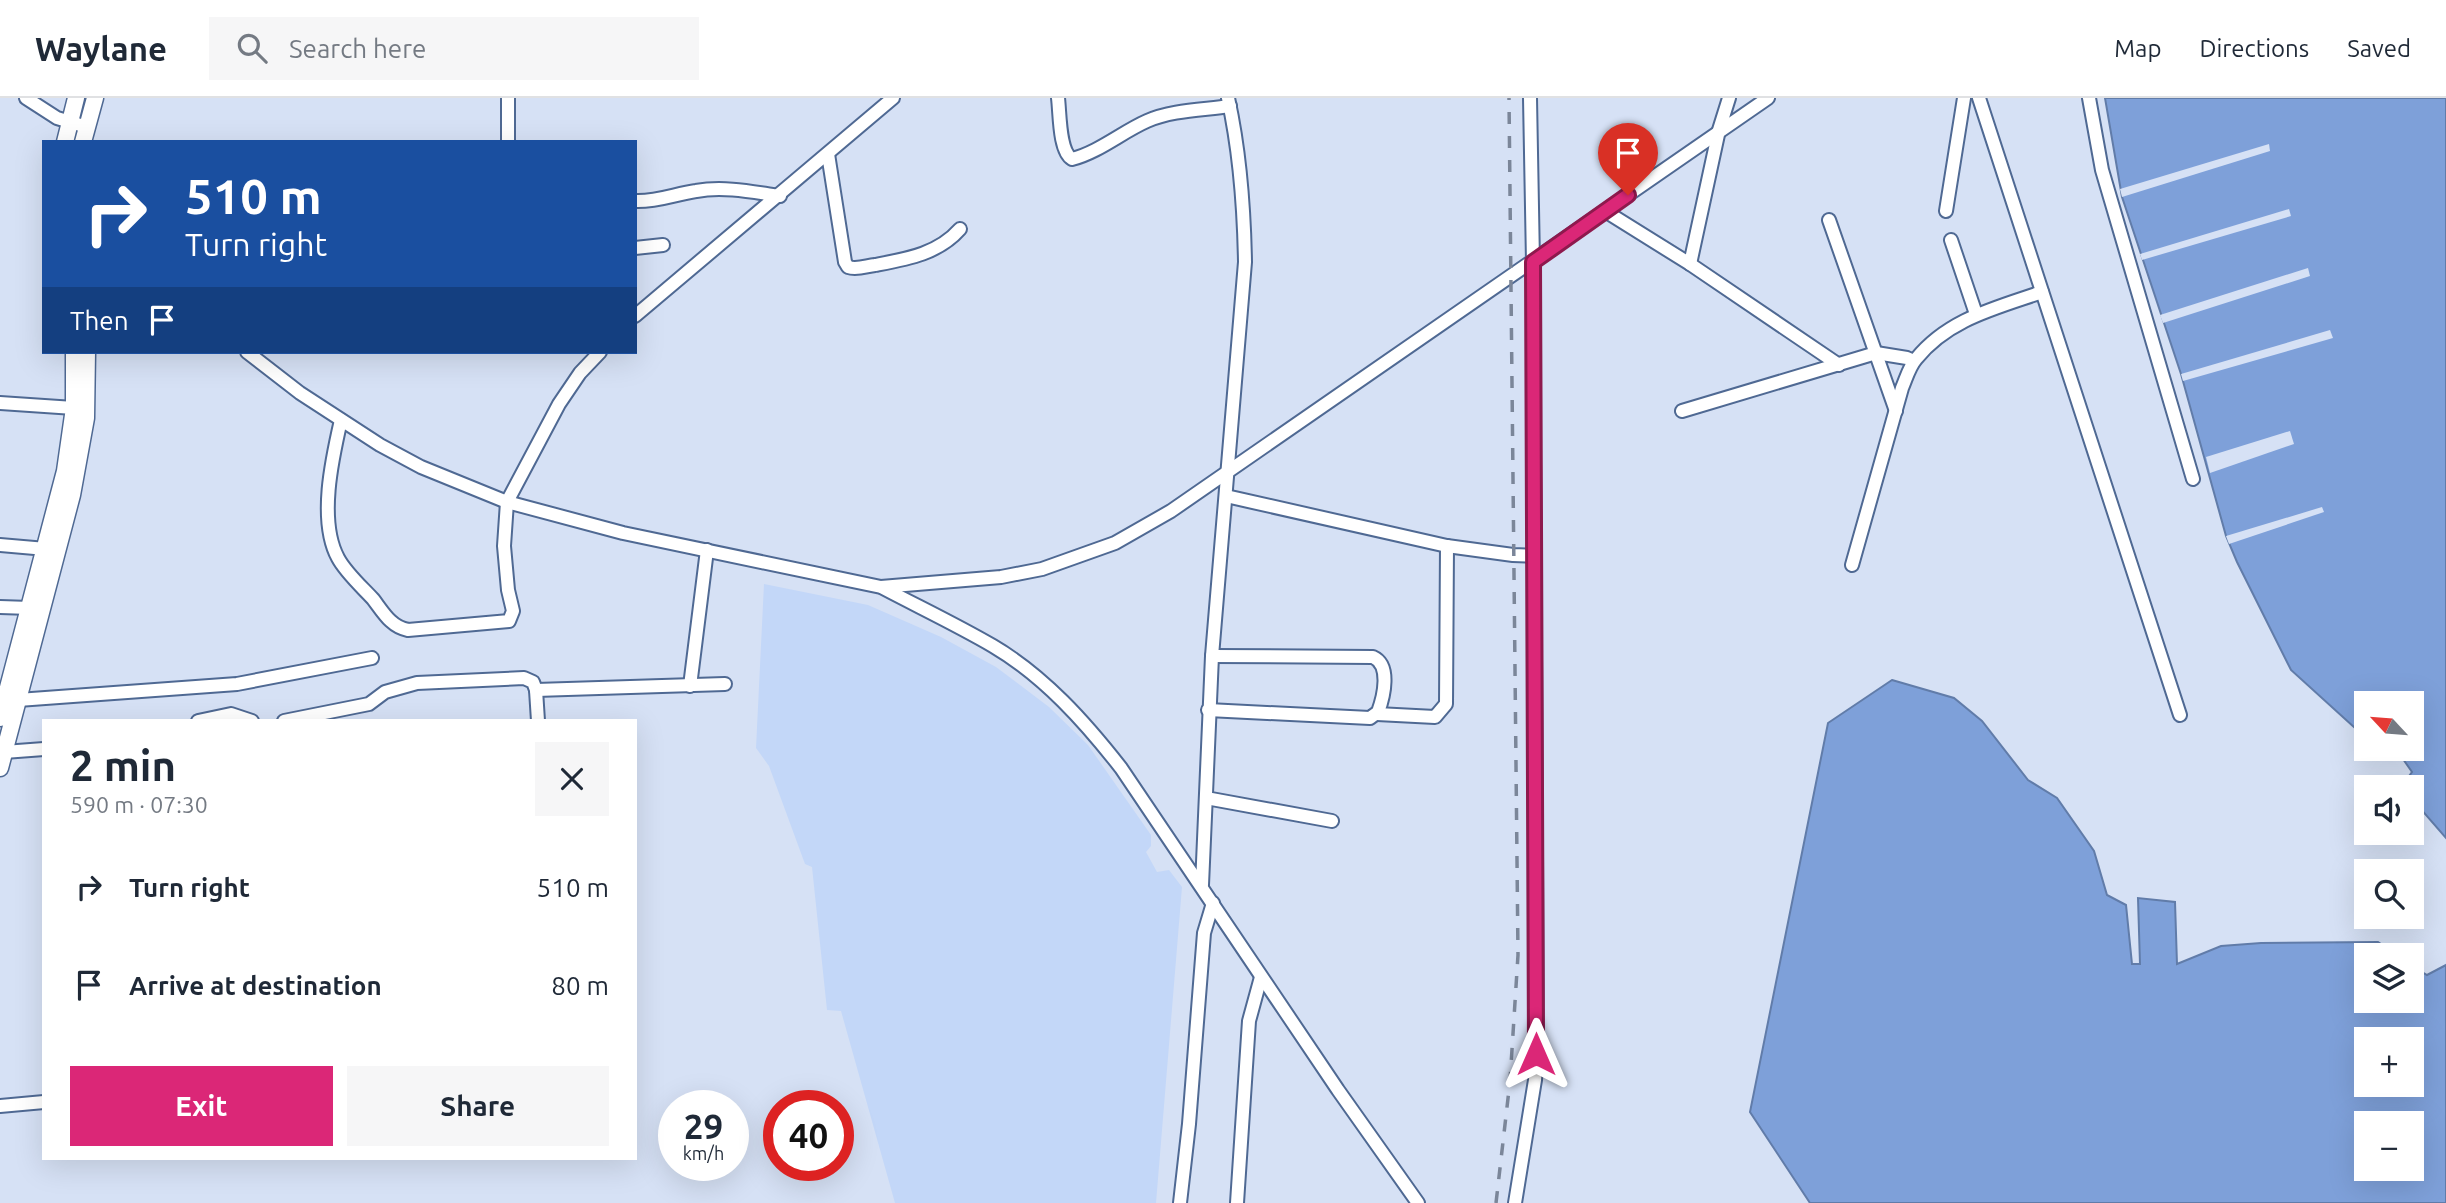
<!DOCTYPE html>
<meta charset="utf-8">
<style>
body{margin:0;font-family:Ubuntu,sans-serif;background:#f6f6f7;color:#1f2937;height:100vh;display:flex;flex-direction:column;font-size:26px;white-space:nowrap}
*{box-sizing:border-box;margin:0}
p{font-size:23px;color:#747a83}
.icon{flex:none;width:38px;height:38px;fill:none;stroke:currentColor;stroke-width:2;stroke-linecap:round;stroke-linejoin:round}
.map{position:relative;flex:1;overflow:hidden}
.details{position:absolute;left:42px;top:621px;width:595px;height:441px;display:flex;flex-direction:column;background:#fff;border-radius:0px;box-shadow:0 7px 28px #0002}
.details>*{flex:none}
.top-card{position:absolute;left:42px;top:42px;width:595px;height:214px;border-radius:0px;box-shadow:0 7px 28px #0002;background:#1a4fa0;color:#fff;overflow:hidden}
.needle{width:46px;rotate:296deg}
.buttons{position:absolute;left:2354px;top:593px;display:grid;gap:14px}
.buttons a{display:grid;place-items:center;width:70px;height:70px;border-radius:0px;background:#fff;box-shadow:0 7px 28px #0002;font-size:35px}
.speed{position:absolute;left:658px;top:992px;display:flex;gap:14px;font-size:35px;font-weight:700;text-align:center}
.speed>*{display:grid;place-content:center;width:91px;height:91px;border-radius:50%;background:#fff;box-shadow:0 7px 28px #0002;line-height:1}
.speed small{font-size:18px;font-weight:400}
.speed .limit{border:10px solid #d22;background:#fff;color:#111}
.pin{position:absolute;display:grid;place-items:center;width:60px;height:60px;color:#fff;margin:-72px -30px;border-radius:50% 50% 50% 0;rotate:-45deg;box-shadow:0 0 7px #0007}
.pin .icon{rotate:45deg}
.me{position:absolute;width:77px;margin:-38px;rotate:0deg;stroke-linejoin:round;filter:drop-shadow(0 0 5px #0008)}
.turn{display:flex;align-items:center;gap:24px;height:147px;padding:0 28px;font-size:32px}
.turn .icon{width:91px;height:91px;stroke-width:2.5}
.turn b{display:block;font-size:49px;line-height:60px}
.then{display:flex;align-items:center;height:66px;padding:0 28px;background:#0003;gap:14px;font-size:26px}
.round{display:grid;place-items:center;flex:none;width:74px;height:74px;border-radius:0px;background:#f6f6f7}
.head{display:flex;align-items:center;justify-content:space-between;height:119px;padding:0 28px}
h1{font-size:42px;font-weight:600;line-height:52px}
.action{display:flex;gap:14px;margin-top:auto;padding:14px 28px}
.action a{flex:1;height:80px;border-radius:0px;background:#db2777;color:#fff;font-size:28px;font-weight:600;line-height:80px;text-align:center}
.action a+a{background:#f6f6f7;color:#1f2937}
ul{padding:0;list-style:none}
li{display:flex;align-items:center;gap:21px;height:98px;padding:0 28px}
li div{flex:1}
li b{display:block;font-size:26px}
li em{font-style:normal}
header{display:flex;align-items:center;gap:42px;box-sizing:border-box;height:98px;padding:0 35px;background:#fff;border-bottom:2px solid #e0e1e3}
header strong{font-size:33px}
nav{display:flex;gap:38px;margin-inline-start:auto;font-size:24px}
.search{width:490px;height:63px;background:#f6f6f7;display:flex;align-items:center;gap:18px;box-sizing:border-box;padding:0 24px;border-radius:0px;color:#747a83;font-size:26px}
.map>svg:first-child{display:block}
</style>
<header>
<strong>Waylane</strong>
<div class="search"><svg class="icon" aria-label="search" viewBox="0 0 24 24"><circle cx="10" cy="10" r="6"/><path d="M15 15l6 6"/></svg>Search here</div>
<nav><a>Map</a><a>Directions</a><a>Saved</a></nav>
</header>
<div class="map">
<svg width="2446" height="1105" viewBox="0 0 2446 1105">
<rect width="100%" height="100%" fill="#d6e1f5"/>
<!-- built -->
<polygon fill="#c3d7f8" points="764,486 868,507 941,539 996,569 1049,609 1088,647 1151,737 1151,748 1146,754 1157,774 1169,772 1182,789 1156,1105 895,1105 841,913 827,912 812,769 805,766 769,668 756,650"/>
<!-- water -->
<g fill="#7ea0d9" stroke="#617ca9" stroke-width="2" fill-rule="evenodd">
<polygon points="2105,0 2446,0 2446,740 2412,701 2412,690 2401,689 2412,674 2403,661 2389,662 2377,651 2412,651 2412,606 2366,606 2366,640 2291,572 2237,464 2226,438 2181,276 2122,99"/>
<path d="M 1892,582 L 1954,600 L 1982,623 L 2028,682 L 2057,700 L 2094,753 L 2107,797 L 2126,807 L 2132,866 L 2140,866 L 2138,800 L 2175,804 L 2177,866 L 2221,848 L 2261,845 L 2378,844 L 2397,857 L 2366,858 L 2366,903 L 2412,903 L 2412,868 L 2427,877 L 2446,867 L 2446,1105 L 1810,1105 L 1750,1014 L 1828,625 ZM 2366,942 L 2412,942 L 2412,987 L 2366,987 ZM 2366,1026 L 2412,1026 L 2412,1071 L 2366,1071 Z"/>
</g>
<!-- pier -->
<g fill="#d6e1f5">
<polygon points="2269,46 2270,53 2122,99 2120,91"/>
<polygon points="2289,111 2291,118 2142,162 2140,156"/>
<polygon points="2308,170 2310,178 2163,225 2160,217"/>
<polygon points="2330,232 2333,240 2183,283 2181,276"/>
<polygon points="2290,333 2294,346 2210,375 2206,359"/>
<polygon points="2322,409 2324,414 2229,446 2226,438"/>
</g>
<g fill="none" stroke-linecap="round" stroke-linejoin="round">
<!-- minor casing -->
<g stroke="#4f6993" stroke-width="16">
<g id="minor">
<polyline points="26,0 57,20 87,29"/>
<polyline points="508,0 508,44"/>
<path d="M 1058,0 C 1060,16 1059,53 1072,61 C 1099,54 1122,34 1147,23 C 1172,12 1203,12 1230,8"/>
<polyline points="1979,0 2180,617"/>
<polyline points="2089,0 2102,72 2193,381"/>
<path d="M 828,56 L 845,164 L 848,169 C 857,172 866,168 875,167 C 907,161 938,156 960,131"/>
<path d="M 635,103 C 657,104 675,96 696,93 C 724,88 753,94 780,98"/>
<polyline points="1605,113 1690,166 1839,267"/>
<polyline points="1946,113 1964,0"/>
<polyline points="1829,122 1896,313"/>
<polyline points="1951,142 1976,216"/>
<polyline points="635,150 663,147"/>
<polyline points="1690,166 1719,32 1729,0"/>
<polyline points="635,218 893,0"/>
<polyline points="247,254 300,295 380,347 421,369 507,404 623,435 881,489 1001,479 1042,471 1115,445 1171,413 1768,0"/>
<polyline points="0,305 74,310"/>
<polyline points="1682,313 1876,255 1907,260 1914,263"/>
<path d="M 341,322 C 332,361 318,423 338,460 C 346,475 362,489 373,501 C 383,514 391,529 408,532 L 509,523 L 513,513 L 508,492 L 504,448 L 507,404 L 559,306 L 580,275 L 600,254"/>
<polyline points="1226,398 1447,448 1513,457 1535,458"/>
<polyline points="0,447 46,451"/>
<path d="M 1852,467 L 1902,290 C 1906,281 1909,269 1916,261 C 1948,221 1996,210 2042,194"/>
<path d="M 883,490 C 919,509 957,527 993,548 C 1044,578 1085,624 1121,670 L 1338,992 L 1418,1105"/>
<polyline points="0,509 30,510"/>
<polyline points="690,588 707,452"/>
<polyline points="536,592 725,586"/>
<polyline points="18,602 237,586 372,560"/>
<path d="M 1208,612 L 1370,620 L 1378,614 C 1384,598 1391,567 1373,559 L 1212,558"/>
<polyline points="1377,616 1435,619 1446,606 1447,448"/>
<polyline points="198,623 231,616 252,623"/>
<polyline points="284,623 369,606 385,594 417,585 524,580 533,584 536,592 538,623"/>
<polyline points="4,654 44,651"/>
<polyline points="1206,700 1332,723"/>
<path d="M 1202,787 L 1212,558 L 1245,164 C 1244,108 1240,54 1228,0"/>
<polyline points="0,1008 44,1004"/>
<polyline points="1180,1105 1189,1026 1204,835 1213,805"/>
<polyline points="1237,1105 1249,923 1261,879"/>
<polyline points="1515,1105 1535,982 1537,956 1533,164 1530,0"/>
</g>
</g>
<!-- major casing -->
<g stroke="#4f6993" stroke-width="19">
<g id="major">
<polyline points="65,44 76,0"/>
<polyline points="83,44 95,0"/>
<polyline points="0,620 65,373 74,310 74,254"/>
<polyline points="0,670 72,397 86,320 87,254"/>
</g>
</g>
<!-- minor -->
<use href="#minor" stroke="#fff" stroke-width="12"/>
<!-- major -->
<use href="#major" stroke="#fff" stroke-width="16"/>
<!-- rail -->
<polyline stroke="#7b8699" stroke-width="3.5" stroke-dasharray="12 12" stroke-linecap="butt" points="1496,1105 1510,983 1518,857 1509,0"/>
</g>
<g fill="none" stroke-linecap="round" stroke-linejoin="round">
<!-- route casing -->
<g stroke="#8e194d" stroke-width="18">
<polyline id="route" points="1536,956 1533,164 1628,97"/>
</g>
<!-- route -->
<use href="#route" stroke="#db2777" stroke-width="12"/>
</g>
</svg>
<div class="buttons">
<a><svg class="needle" viewBox="-14 -14 28 28"><path d="M0-13l5 13h-10z" fill="#e53935"/><path d="M0 13l5-13h-10z" fill="#747a83"/></svg></a>
<a><svg class="icon" aria-label="sound" viewBox="0 0 24 24"><path d="M4 9h4l5-4v14l-5-4H4zM17 9q2 3 0 6"/></svg></a>
<a><svg class="icon" aria-label="search" viewBox="0 0 24 24"><circle cx="10" cy="10" r="6"/><path d="M15 15l6 6"/></svg></a>
<a><svg class="icon" aria-label="layers" viewBox="0 0 24 24"><path d="M12 4l9 5-9 5-9-5zM3 14l9 5 9-5"/></svg></a>
<a>+</a>
<a>−</a>
</div>
<div class="speed"><div>29<small>km/h</small></div><div class="limit">40</div></div>
<div class="pin" style="left:1628px;top:97px;background:#d93025"><svg class="icon" aria-label="arrive" viewBox="0 0 24 24"><path d="M6 21V4h12l-3 4 3 4H6"/></svg></div>
<svg class="me" style="left:1536px;top:956px" viewBox="-20 -20 40 40"><path d="M0-17L14 15 0 8-14 15z" fill="#db2777" stroke="#fff" stroke-width="4"/></svg>
<div class="top-card">
<div class="turn"><svg class="icon" aria-label="right" viewBox="0 0 24 24"><path d="M7 20v-9h11M14 6l5 5-5 5"/></svg><div><b>510 m</b>Turn right</div></div>
<div class="then">Then<svg class="icon" aria-label="arrive" viewBox="0 0 24 24"><path d="M6 21V4h12l-3 4 3 4H6"/></svg></div>
</div>
<section class="details">
<div class="head"><div><h1>2 min</h1><p>590 m · 07:30</p></div><a class="round"><svg class="icon" aria-label="close" viewBox="0 0 24 24"><path d="M6 6l12 12M18 6L6 18"/></svg></a></div>
<ul>
<li><svg class="icon" aria-label="right" viewBox="0 0 24 24"><path d="M7 20v-9h11M14 6l5 5-5 5"/></svg><div><b>Turn right</b></div><em>510 m</em></li>
<li><svg class="icon" aria-label="arrive" viewBox="0 0 24 24"><path d="M6 21V4h12l-3 4 3 4H6"/></svg><div><b>Arrive at destination</b></div><em>80 m</em></li>
</ul>
<div class="action"><a>Exit</a><a>Share</a></div>
</section>
</div>
